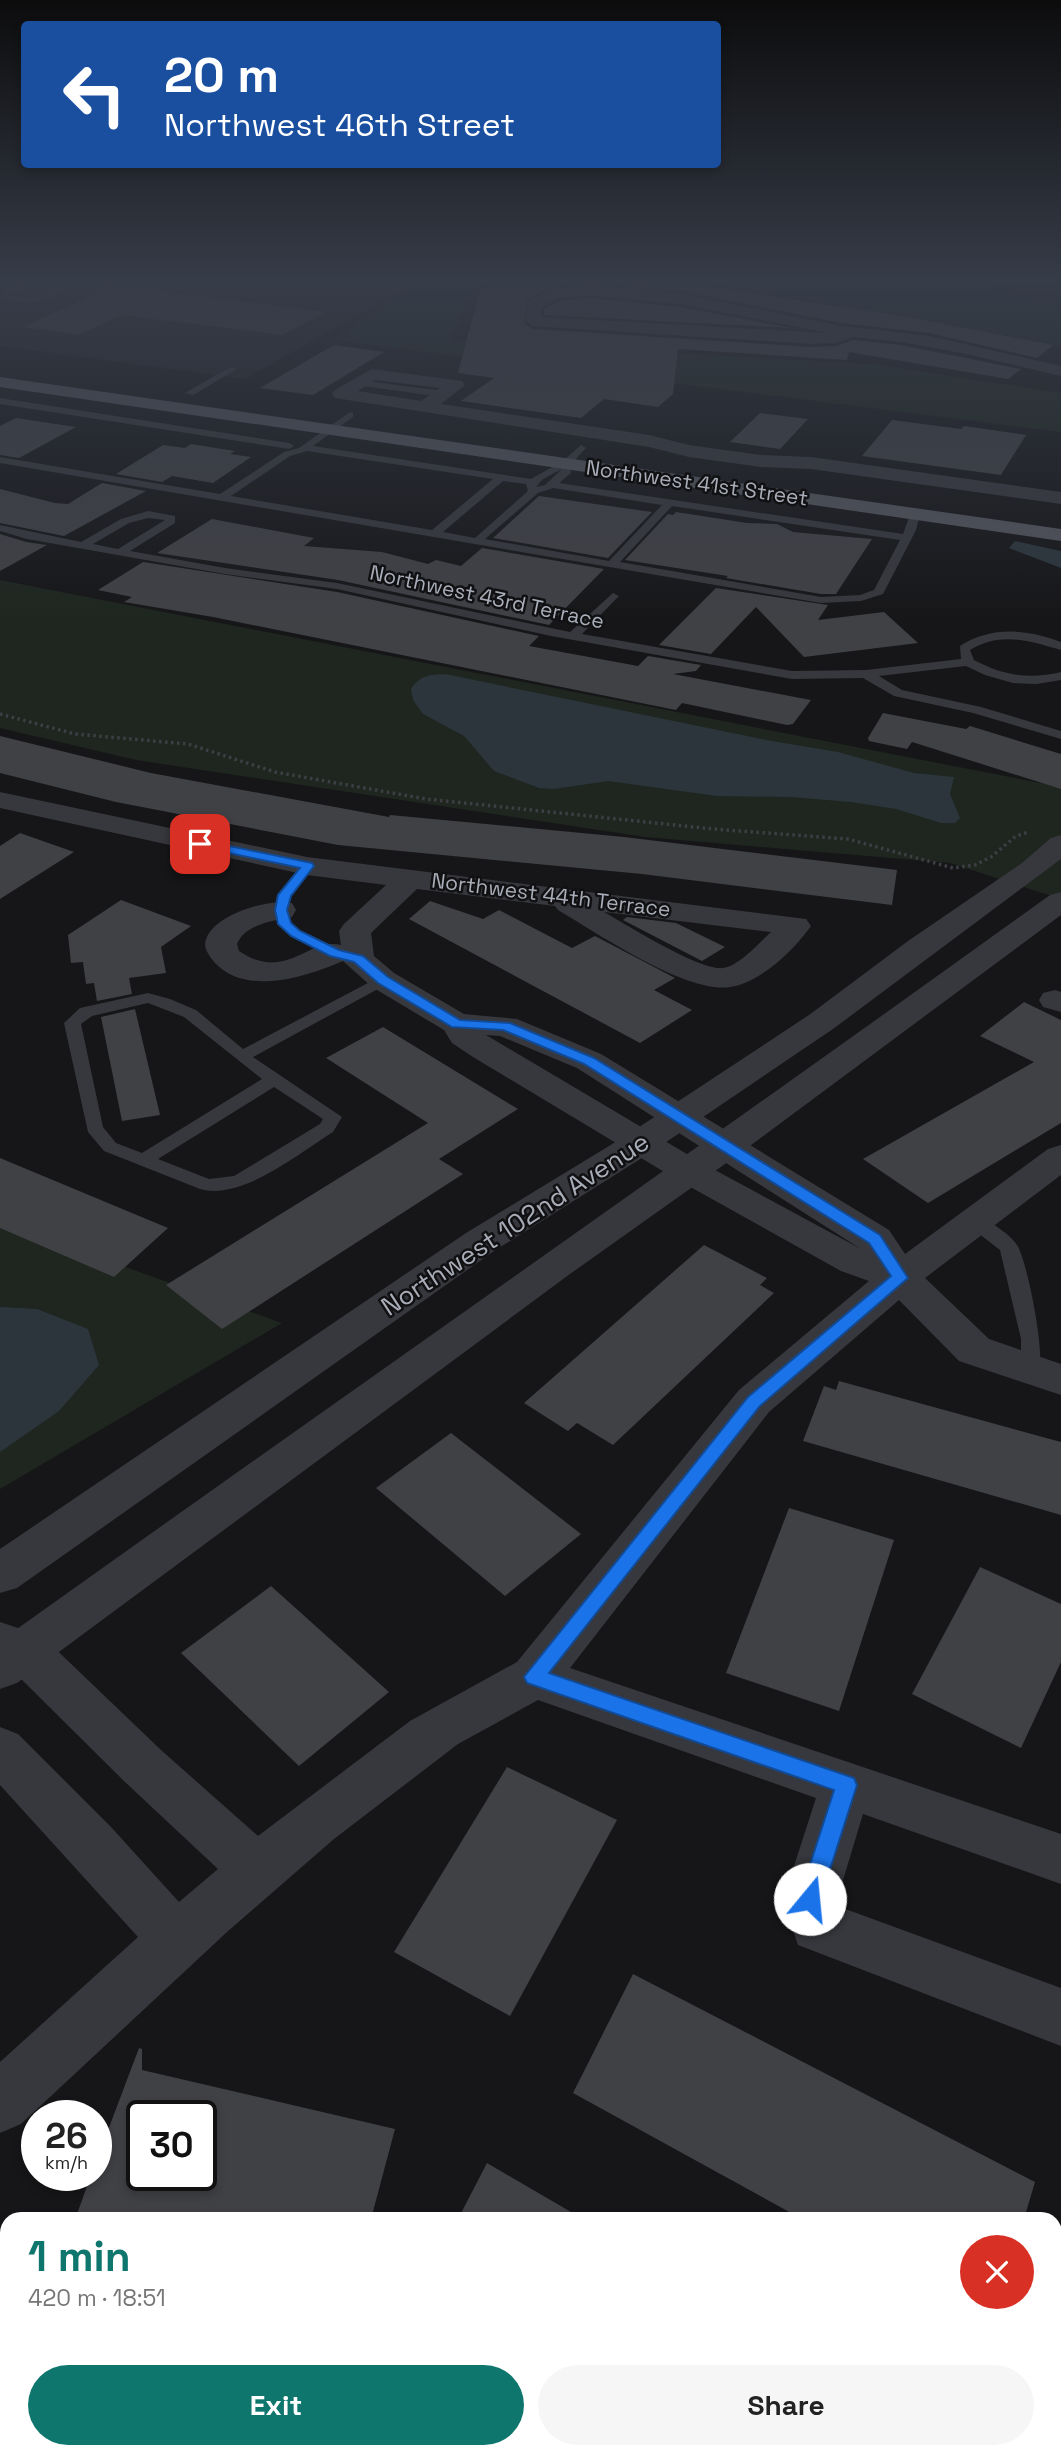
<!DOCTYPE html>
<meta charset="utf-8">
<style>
body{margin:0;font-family:"Space Grotesk",sans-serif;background:#f6f6f6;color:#222;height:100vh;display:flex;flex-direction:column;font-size:26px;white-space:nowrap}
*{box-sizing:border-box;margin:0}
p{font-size:23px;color:#767676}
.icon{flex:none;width:38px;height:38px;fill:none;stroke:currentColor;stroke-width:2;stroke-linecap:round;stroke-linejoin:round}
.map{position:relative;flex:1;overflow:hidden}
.side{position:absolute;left:0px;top:2212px;width:1062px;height:247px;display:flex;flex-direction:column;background:#fff;border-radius:21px 21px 0 0;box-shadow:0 4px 10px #0003}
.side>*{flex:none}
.banner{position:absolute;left:21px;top:21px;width:700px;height:147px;border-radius:7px;box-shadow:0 4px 10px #0003;background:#1a4fa0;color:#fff;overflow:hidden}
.speed{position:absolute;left:21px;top:2100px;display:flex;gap:14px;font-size:35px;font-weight:700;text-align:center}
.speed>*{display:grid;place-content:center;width:91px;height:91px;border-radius:50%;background:#fff;box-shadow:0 4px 10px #0003;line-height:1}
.speed small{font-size:18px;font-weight:400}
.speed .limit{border:4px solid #111;border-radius:10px;background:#fff;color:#111}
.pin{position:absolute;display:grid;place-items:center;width:60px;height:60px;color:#fff;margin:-30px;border-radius:14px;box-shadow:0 4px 10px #0006}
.me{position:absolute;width:77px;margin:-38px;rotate:17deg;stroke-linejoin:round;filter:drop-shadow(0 0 5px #0008)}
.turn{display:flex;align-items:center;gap:24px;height:147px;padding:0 28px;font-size:32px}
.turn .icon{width:91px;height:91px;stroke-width:2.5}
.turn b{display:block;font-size:49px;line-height:60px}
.round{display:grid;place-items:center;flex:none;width:74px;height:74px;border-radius:37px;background:#f6f6f6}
.headline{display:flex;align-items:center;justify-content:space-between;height:119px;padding:0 28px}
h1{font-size:42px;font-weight:700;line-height:52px;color:#0f766e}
.button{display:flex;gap:14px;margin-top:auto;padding:14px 28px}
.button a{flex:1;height:80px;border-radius:42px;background:#0f766e;color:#fff;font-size:28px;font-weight:700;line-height:80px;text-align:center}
.button a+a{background:#f6f6f6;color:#222}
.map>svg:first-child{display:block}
</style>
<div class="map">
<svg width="1061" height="2458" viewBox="0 0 1061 2458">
<rect width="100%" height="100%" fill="#161618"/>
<!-- built -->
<polygon fill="#222225" points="0,280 386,280 414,283 245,379 0,346"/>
<!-- green -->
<g fill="#1e261f">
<polygon points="386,280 514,280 473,288 451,341 872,364 1061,393 1061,432 332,340 413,284"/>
<polygon points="682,280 966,280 1061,307 1061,348 785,295"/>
<polygon points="0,580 1061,787 1061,899 950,863 645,837 136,760 0,728"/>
<polygon points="0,1222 282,1323 0,1489"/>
</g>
<!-- water -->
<g fill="#2c353c">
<polygon points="1015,541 1061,551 1061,568 1009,548"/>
<path d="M 445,674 L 766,740 L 838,752 L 914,773 L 954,777 L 950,794 L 960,818 L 955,823 L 941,823 L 896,809 L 851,802 L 791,797 L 717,796 L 608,781 L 554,789 L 539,788 L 494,771 L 464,736 L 423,714 L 413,700 L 411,689 C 420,675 429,675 445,674 Z"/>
<polygon points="0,1307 37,1309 88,1329 99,1365 59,1411 0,1452"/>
</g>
<!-- building -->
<g fill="#404145" fill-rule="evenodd">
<polygon points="125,280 164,280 156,291 326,312 282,335 121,315 79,335 23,327"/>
<polygon points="534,280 701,280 702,286 902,316 1053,345 1037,358 929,333 841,323 682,291 589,282 550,287 527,300 524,323 533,329 811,347 836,346 853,340 901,345 1021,369 1008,379 849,352 847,360 678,349 673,394 658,407 604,399 581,418 461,401 494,378 458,373 480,290"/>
<polygon points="589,298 681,307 791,328 544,315 544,309 560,301"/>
<polygon points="334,345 384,352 313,395 260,388"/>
<polygon points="760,413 808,419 780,449 730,442"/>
<polygon points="16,418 76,427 19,458 0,455 0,426"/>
<polygon points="892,420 961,429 964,426 1026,435 1001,475 862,456"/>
<polygon points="191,444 235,451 230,454 251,457 213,483 172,476 162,482 116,474 163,445 185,448"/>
<polygon points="102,483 146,491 64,536 0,523 0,489 55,503 68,504"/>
<polygon points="539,496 652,512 608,558 493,538"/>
<polygon points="676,512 747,523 777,524 793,532 872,539 836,594 821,594 726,578 728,576 625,560 668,514 673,515"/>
<polygon points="212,519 314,538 304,546 382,552 428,564 436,560 461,566 482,548 604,569 549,625 338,580 157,553"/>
<polygon points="0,534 26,542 47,545 0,571"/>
<polygon points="143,562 337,592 539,636 529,646 638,666 648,656 701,665 696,671 673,674 811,700 793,724 787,725 682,703 676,710 213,617 124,602 132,597 98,590"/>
<polygon points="716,588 828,605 818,620 884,612 918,643 804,657 756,607 711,654 659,645"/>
<polygon points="883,713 966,729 970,726 1061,754 1061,789 912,742 907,749 869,741 868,738"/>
<polygon points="0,736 151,773 389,817 390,815 624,837 897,870 892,905 642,874 338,845 116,802 0,773"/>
<polygon points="20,833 74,852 0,899 0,846"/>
<polygon points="121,900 191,926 161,947 166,973 129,978 132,994 97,1001 94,983 86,984 83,962 71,963 68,935"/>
<polygon points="430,901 483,919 499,910 572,948 595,936 675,978 654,990 692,1010 640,1043 409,919"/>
<polygon points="627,917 676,923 725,947 702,961 623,920"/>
<polygon points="1024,1002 1061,1020 1061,1123 928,1203 863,1159 1034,1062 980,1036"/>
<polygon points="135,1009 160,1115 122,1121 101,1017"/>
<polygon points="383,1027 518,1109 439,1159 463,1174 222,1329 166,1285 428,1123 326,1058"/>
<polygon points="0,1158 168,1228 114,1277 0,1228"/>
<polygon points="704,1245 767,1278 760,1285 774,1293 613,1445 577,1423 568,1431 524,1403"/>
<polygon points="839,1381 1061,1442 1061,1515 803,1441 824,1386 836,1390"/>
<polygon points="451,1433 581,1534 505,1596 376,1488"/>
<polygon points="789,1508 894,1540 839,1711 726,1673"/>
<polygon points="980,1567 1061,1604 1061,1662 1021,1748 912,1694"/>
<polygon points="271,1586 389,1692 299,1766 181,1653"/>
<polygon points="507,1767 617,1820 510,2016 394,1952"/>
<polygon points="633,1974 1035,2182 1024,2219 802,2219 573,2093"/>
<path d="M 139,2048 L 142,2049 L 142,2070 L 395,2129 L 371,2219 L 97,2219 L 77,2214 L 91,2175 L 96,2175 L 96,2162 ZM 142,2116 L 201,2116 L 201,2175 L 142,2175 Z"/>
<polygon points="487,2163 583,2219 458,2219"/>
</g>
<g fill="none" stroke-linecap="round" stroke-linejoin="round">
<!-- path -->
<polyline stroke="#3d3f44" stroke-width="3.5" stroke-dasharray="2.5 3.5" stroke-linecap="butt" points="0,714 75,734 188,744 275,772 426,799 713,829 848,839 953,868 975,865 991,857 1016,836 1029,832"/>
<!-- service -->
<g fill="#37383d" fill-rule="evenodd">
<path d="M 32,282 L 52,283 L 62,290 C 45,305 20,305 0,297 L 6,288 ZM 32,286 L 53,290 L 32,298 L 8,295 Z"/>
<polygon points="230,367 237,369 193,395 185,393"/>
<polygon points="358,380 443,391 448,394 443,397 355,385 355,381"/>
<polygon points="0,398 289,443 294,446 289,449 0,404"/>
<path d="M 350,412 L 353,413 L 353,417 L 313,446 L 531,479 L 563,461 L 581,445 L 586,448 L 570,465 L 571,473 L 559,483 L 903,534 L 911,512 L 920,514 L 916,530 L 883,594 L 861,601 L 821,603 L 0,463 L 0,457 L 220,494 L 284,452 L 299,448 ZM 307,451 L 493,479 L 432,530 L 231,496 L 290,456 ZM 562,469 L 545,485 L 536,487 L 543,479 ZM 503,481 L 526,484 L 528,491 L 475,538 L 443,532 ZM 553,488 L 662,505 L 609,561 L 485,539 L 538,493 ZM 672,506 L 900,540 L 874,590 L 860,595 L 821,597 L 620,562 Z"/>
<path d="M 148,511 L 175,516 L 175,523 L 130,551 L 225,568 L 337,583 L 570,632 L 613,593 L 619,596 L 617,598 L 582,634 L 792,671 L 866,670 L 961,659 L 960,646 C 992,626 1026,629 1061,642 L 1061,650 C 1029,641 1001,631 970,650 L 974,660 C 1002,675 1029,680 1061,672 L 1061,680 L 1037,684 L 1013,683 L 985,675 L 966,666 L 879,676 L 902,690 L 981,707 L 1061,731 L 1061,739 L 973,713 L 894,696 L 863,678 L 792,679 L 551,636 L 337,589 L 225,574 L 27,539 L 0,531 L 0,525 L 81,542 L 121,519 ZM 148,518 L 165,520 L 118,549 L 93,544 L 129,523 Z"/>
<path d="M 383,975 L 391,980 L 389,983 L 253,1057 L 342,1117 L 333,1132 C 299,1153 242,1201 200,1189 L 104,1151 L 88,1132 L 64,1023 L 80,1008 L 148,993 L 170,999 L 196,1010 L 243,1049 ZM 148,1003 L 184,1017 L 262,1079 L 142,1153 L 116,1143 L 103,1127 L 81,1024 L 92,1016 ZM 274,1087 L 323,1119 L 320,1124 L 234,1176 L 209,1179 L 158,1159 Z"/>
<path d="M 976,1215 L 983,1216 C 993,1225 1010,1234 1017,1245 C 1027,1260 1047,1359 1038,1374 L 1031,1377 L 1024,1374 L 1021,1369 L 1021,1339 L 1000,1250 L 969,1226 L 966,1221 L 969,1216 Z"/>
</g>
<!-- minor -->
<g fill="#37383d" fill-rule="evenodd">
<path d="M 589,285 L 681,294 L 841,326 L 929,336 L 1061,366 L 1061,376 L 967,354 L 901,342 L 853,337 L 836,343 L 811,344 L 533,326 L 525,321 L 528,302 L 550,290 ZM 589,295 L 681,304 L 828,333 L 541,317 L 542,307 L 559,298 Z"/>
<path d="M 372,369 L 462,381 L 465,385 L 441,404 L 649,435 L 689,445 L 761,455 L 811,457 L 1061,492 L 1061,504 L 811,469 L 761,467 L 689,457 L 649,447 L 335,398 L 332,394 L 335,390 ZM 375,380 L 440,388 L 421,401 L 358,391 Z"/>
<path d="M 0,792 L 307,857 L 806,919 L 811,926 C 794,950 760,983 730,987 C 686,994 597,933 558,910 L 555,906 L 417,889 L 371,933 L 374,956 L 394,973 L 464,1014 L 517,1019 L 601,1054 L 889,1230 L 905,1254 L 1048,1149 L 1061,1145 L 1061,1175 L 925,1278 L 989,1339 L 1061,1364 L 1061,1395 L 959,1361 L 899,1300 L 769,1412 L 570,1668 L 1061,1834 L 1061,1884 L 863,1814 L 837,1900 L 840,1907 L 1061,1988 L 1061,2046 L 798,1945 L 783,1900 L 816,1798 L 538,1700 L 458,1744 L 334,1839 L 227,1932 L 21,2124 L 0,2133 L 0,2062 L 138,1937 L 0,1785 L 0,1727 L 18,1734 L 111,1827 L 179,1902 L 218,1869 L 125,1782 L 8,1666 L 0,1664 L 0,1622 L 42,1636 L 161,1750 L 258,1836 L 410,1721 L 517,1662 L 739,1390 L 869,1281 L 841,1271 L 676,1179 L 473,1057 L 452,1043 L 444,1030 L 372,987 L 343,961 C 308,976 247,997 215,963 C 211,958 205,951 205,944 C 208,915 269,898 292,903 L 296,910 L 292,917 C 273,921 245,924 237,944 L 239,951 C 286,983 308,937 341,945 L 339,931 L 344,924 L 386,885 L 307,875 L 0,808 ZM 604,912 L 771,932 C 759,943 739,966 723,968 C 700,971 627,925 604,912 ZM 486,1035 L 500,1036 L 577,1068 L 861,1249 L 702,1163 Z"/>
<polygon points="1055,990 1061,992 1061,1012 1043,1007 1039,1000 1043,993"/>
<polygon points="0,2265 7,2268 7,2333 0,2330"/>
<polygon points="156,2452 225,2452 223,2458 154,2458"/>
<polygon points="257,2452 334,2452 336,2458 259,2458"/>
</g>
<!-- tertiary -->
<g fill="#37383d" fill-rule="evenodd">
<polygon points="1061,835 1061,859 833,1029 653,1151 494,1251 17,1588 0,1593 0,1549 466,1233 627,1135 809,1015 908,941 1022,863 1051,838"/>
<path d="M 1061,892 L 1061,915 L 739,1154 L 570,1274 L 17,1683 L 0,1689 L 0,1641 C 350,1391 702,1146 1050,895 Z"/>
</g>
<!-- primary -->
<polygon fill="#53555c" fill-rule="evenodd" points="0,377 1061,529 1061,541 0,387"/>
</g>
<!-- sky -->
<linearGradient id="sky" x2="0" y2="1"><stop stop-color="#0c0c0d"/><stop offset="0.45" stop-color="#363c48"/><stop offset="1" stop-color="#363c48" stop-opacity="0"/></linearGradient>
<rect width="1061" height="624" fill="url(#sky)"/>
<!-- route -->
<polygon fill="#1a73e8" stroke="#114b97" stroke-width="2" points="200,840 312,863 314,866 291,896 287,910 291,923 300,931 339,950 363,956 388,977 460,1020 510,1023 594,1058 880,1235 908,1278 760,1406 549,1673 854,1778 857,1785 818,1907 810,1910 802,1907 799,1899 834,1790 527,1683 524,1677 748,1397 891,1276 869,1243 584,1064 503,1030 452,1027 378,983 354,962 330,956 291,936 278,924 275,910 278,895 300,868 196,846 194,844"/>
<g text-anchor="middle" stroke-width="5" stroke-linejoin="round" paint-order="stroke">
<!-- far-street labels -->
<g font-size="21" fill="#a8adb8" stroke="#111113">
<text transform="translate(697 483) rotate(8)" y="7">Northwest 41st Street</text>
<text transform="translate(487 597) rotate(12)" y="7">Northwest 43rd Terrace</text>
<text transform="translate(551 895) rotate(7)" y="7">Northwest 44th Terrace</text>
</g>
<!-- street labels -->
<g font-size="26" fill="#a8adb8" stroke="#111113">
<text transform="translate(515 1224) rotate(-33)" y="9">Northwest 102nd Avenue</text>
</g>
</g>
</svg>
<div class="speed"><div>26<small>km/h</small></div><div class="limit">30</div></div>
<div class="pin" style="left:200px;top:844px;background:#d93025"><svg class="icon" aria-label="arrive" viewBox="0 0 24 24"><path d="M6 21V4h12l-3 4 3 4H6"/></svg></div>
<svg class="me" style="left:810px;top:1899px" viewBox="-20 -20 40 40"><circle r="19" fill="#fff"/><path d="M0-13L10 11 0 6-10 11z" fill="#1a73e8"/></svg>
<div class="banner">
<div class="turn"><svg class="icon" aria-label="left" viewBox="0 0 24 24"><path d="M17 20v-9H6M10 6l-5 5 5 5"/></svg><div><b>20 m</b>Northwest 46th Street</div></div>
</div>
<section class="side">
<div class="headline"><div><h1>1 min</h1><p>420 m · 18:51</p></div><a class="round" style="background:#d93025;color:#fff"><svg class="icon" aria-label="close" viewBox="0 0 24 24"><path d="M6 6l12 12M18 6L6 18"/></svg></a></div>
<div class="button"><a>Exit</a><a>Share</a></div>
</section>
</div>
